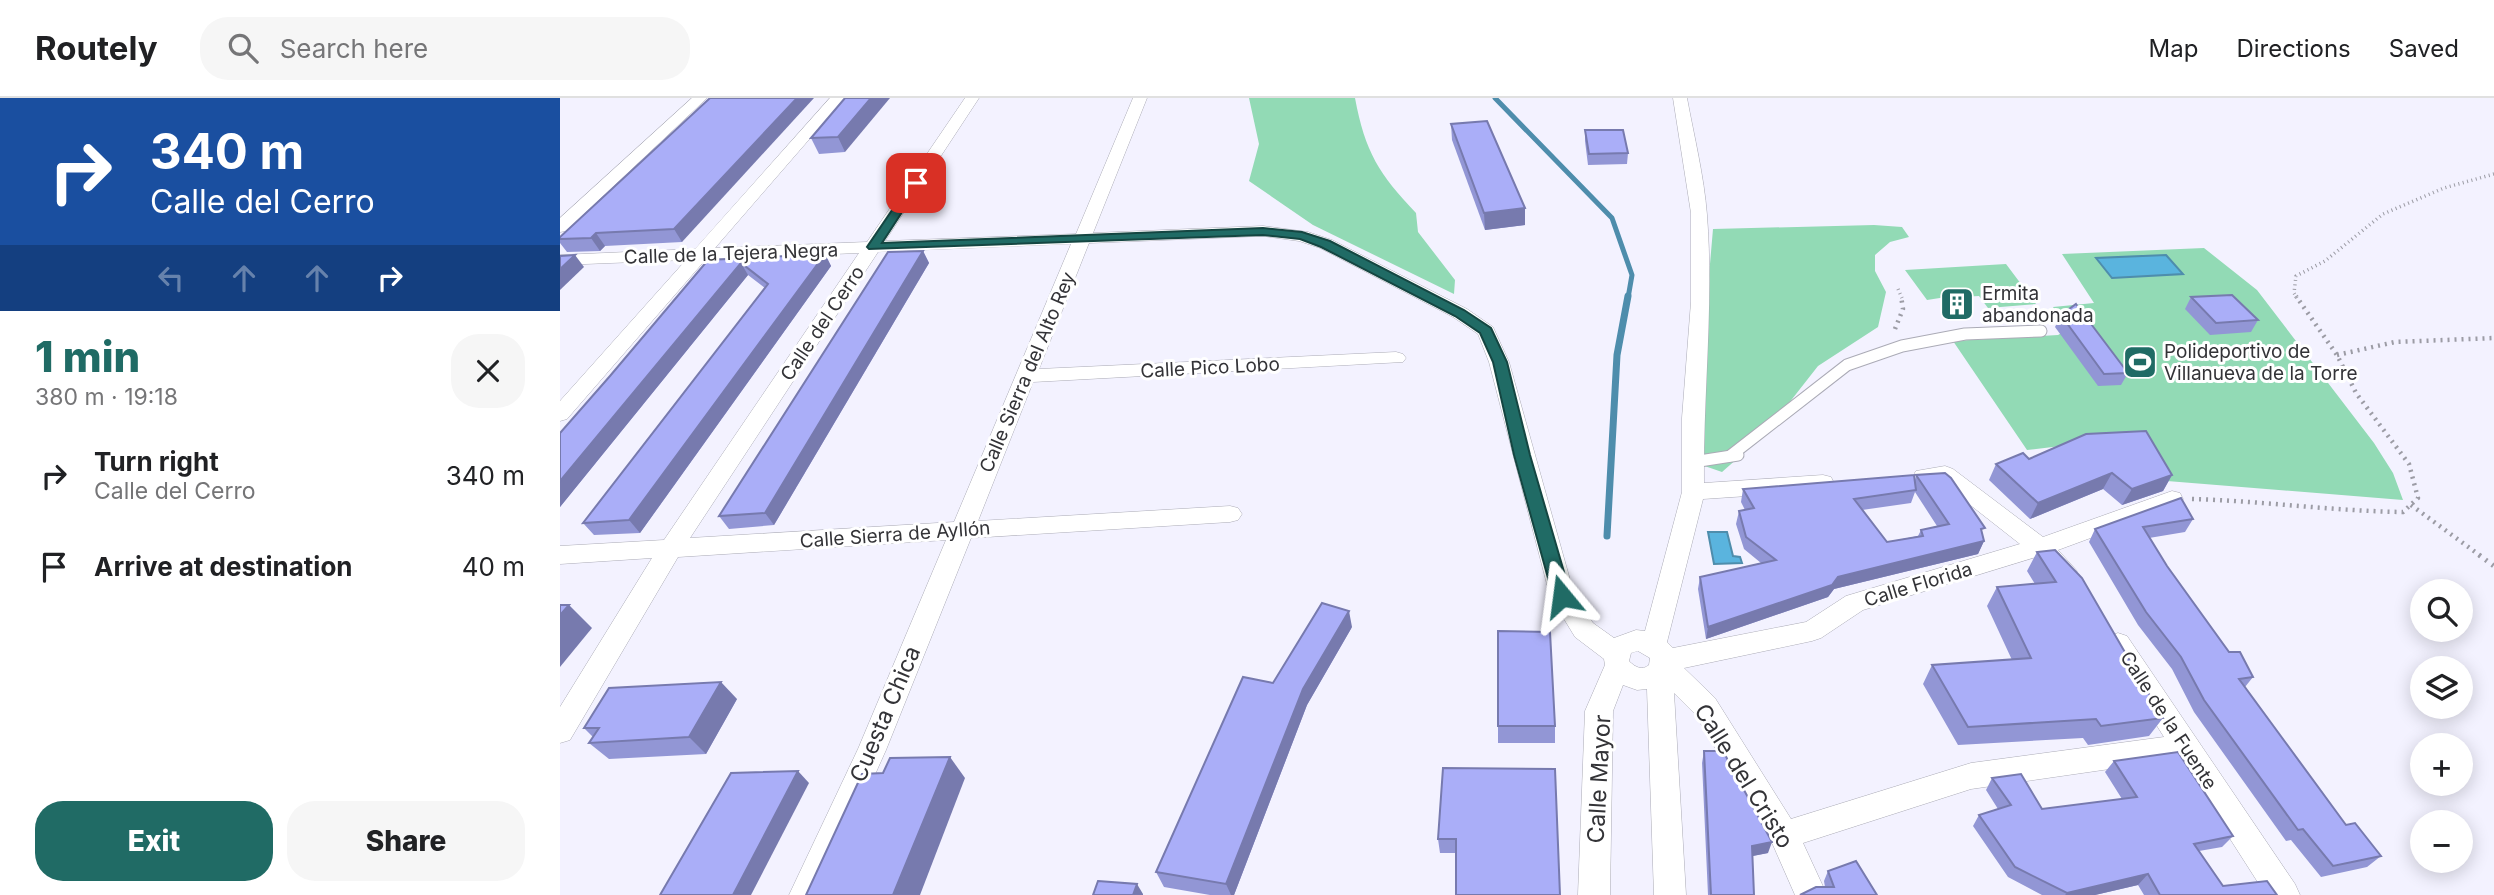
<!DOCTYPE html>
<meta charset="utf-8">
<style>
body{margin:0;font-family:Inter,sans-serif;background:#f6f6f6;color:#202124;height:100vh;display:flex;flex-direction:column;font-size:26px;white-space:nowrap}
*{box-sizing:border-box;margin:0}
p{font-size:23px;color:#757577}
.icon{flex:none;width:38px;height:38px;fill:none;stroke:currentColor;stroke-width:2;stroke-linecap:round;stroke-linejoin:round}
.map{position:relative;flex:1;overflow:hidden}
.sheet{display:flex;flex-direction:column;background:#fff;width:560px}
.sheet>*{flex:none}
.banner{background:#1a4fa0;color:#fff;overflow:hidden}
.tools{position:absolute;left:1850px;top:481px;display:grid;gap:14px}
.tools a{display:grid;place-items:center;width:63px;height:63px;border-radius:50%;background:#fff;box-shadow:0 4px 18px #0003;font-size:35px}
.pin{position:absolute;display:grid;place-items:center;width:60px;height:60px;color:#fff;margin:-30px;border-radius:14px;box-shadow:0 4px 10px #0006}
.me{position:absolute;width:77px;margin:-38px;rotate:344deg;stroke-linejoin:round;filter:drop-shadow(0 0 5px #0008)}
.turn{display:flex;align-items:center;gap:24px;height:147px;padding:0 35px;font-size:32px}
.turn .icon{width:91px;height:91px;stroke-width:2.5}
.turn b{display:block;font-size:49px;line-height:60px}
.lanes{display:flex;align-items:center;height:66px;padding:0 35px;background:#0003;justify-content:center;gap:35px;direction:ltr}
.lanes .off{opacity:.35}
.round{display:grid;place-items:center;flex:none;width:74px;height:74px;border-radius:28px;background:#f6f6f6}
.head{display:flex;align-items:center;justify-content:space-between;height:119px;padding:0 35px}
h1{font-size:42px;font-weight:800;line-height:52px;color:#206b65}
.cta{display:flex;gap:14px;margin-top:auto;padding:14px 35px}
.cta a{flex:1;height:80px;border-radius:28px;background:#206b65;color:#fff;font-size:28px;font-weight:800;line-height:80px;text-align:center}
.cta a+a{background:#f6f6f6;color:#202124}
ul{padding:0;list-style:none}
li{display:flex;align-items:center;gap:21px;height:91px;padding:0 35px}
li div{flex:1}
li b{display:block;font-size:26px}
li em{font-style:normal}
header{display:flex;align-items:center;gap:42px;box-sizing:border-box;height:98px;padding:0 35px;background:#fff;border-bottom:2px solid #e0e0e0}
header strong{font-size:33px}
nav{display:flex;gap:38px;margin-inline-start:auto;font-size:24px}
.search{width:490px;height:63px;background:#f6f6f6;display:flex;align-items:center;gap:18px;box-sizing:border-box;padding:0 24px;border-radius:28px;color:#757577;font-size:26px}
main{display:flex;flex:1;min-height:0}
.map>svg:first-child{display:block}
</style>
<header>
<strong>Routely</strong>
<div class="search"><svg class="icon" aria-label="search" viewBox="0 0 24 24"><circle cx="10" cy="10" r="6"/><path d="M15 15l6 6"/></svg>Search here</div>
<nav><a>Map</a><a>Directions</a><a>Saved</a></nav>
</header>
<main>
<section class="sheet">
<div class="banner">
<div class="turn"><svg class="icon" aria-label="right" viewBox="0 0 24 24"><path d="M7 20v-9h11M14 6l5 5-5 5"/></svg><div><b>340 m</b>Calle del Cerro</div></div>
<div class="lanes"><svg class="icon off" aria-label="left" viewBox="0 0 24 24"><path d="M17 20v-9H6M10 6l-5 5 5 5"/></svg><svg class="icon off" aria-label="ahead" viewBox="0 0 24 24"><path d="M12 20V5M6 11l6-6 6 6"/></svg><svg class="icon off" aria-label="ahead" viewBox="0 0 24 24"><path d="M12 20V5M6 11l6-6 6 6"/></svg><svg class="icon" aria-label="right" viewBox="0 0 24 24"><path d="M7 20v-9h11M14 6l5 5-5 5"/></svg></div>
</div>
<div class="head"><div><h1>1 min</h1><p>380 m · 19:18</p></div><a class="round"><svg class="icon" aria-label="close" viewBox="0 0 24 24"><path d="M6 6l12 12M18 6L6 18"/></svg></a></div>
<ul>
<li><svg class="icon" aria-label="right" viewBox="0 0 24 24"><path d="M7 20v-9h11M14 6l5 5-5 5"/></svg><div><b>Turn right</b><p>Calle del Cerro</p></div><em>340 m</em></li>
<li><svg class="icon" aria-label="arrive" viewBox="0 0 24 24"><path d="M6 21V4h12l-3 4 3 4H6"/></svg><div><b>Arrive at destination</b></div><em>40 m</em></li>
</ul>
<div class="cta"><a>Exit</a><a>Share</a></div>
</section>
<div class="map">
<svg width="1934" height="797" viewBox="0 0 1934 797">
<rect width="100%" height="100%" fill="#f3f2ff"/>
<!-- green -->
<g fill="#92dab5">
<path d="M 689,0 L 795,0 C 805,54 819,76 856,115 L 858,134 L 895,182 L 894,196 L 753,127 L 689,83 L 699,46 Z"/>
<polygon points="1314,127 1342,129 1349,139 1330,144 1315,157 1315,173 1326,194 1318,229 1258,268 1203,338 1162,374 1133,364 1153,131"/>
<polygon points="1644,150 1697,192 1814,345 1833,375 1843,402 1607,383 1501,348 1467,352 1393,243 1498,237 1507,232 1493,209 1534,205 1502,156"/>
<polygon points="1446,166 1476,206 1428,210 1419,198 1401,199 1399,197 1367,202 1345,172"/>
</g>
<!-- water -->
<g fill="#5ab4de" stroke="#4e8dac" stroke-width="2">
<polygon points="1606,157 1623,176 1552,180 1536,160"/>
<polygon points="1148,434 1167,434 1173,458 1180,459 1182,465 1154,466"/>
</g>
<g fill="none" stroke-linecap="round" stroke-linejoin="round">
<!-- stream-far1 -->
<polyline stroke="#4e8dac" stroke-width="5" points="935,0 1052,120 1072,177 1068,200"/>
<!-- stream -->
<polyline stroke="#4e8dac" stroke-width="7" points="1047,438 1057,257 1068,198"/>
<!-- lane casing -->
<g stroke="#ababb6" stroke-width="13">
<g id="lane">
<polyline points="1170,358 1287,267 1342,248 1405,236 1481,233"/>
<polyline points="1133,364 1178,357"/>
</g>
</g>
<!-- street casing -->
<g stroke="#ababb6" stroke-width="1">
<g id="street">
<polygon points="132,0 147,0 6,133 0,134 0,120"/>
<path d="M 270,0 L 285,0 L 155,150 L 307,144 L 405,0 L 419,0 L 325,143 L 516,136 L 573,0 L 587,0 L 533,135 L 703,128 L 748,134 L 772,142 L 907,211 L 933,229 L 949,264 L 1014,496 L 1033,525 L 1054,540 L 1076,532 L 1085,533 L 1122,394 L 1122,320 L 1131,204 L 1131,115 L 1113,0 L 1127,0 C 1134,38 1144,78 1147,117 C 1154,206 1143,296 1144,385 L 1263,377 L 1271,379 L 1274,385 L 1271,391 L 1263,393 L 1143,401 L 1107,544 L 1113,550 L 1246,524 L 1286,498 L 1460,446 L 1381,384 L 1356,383 L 1353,378 L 1356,373 L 1385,368 L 1393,371 L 1483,439 L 1612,393 L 1620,395 L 1623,401 L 1620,407 L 1498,452 L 1517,473 L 1514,480 C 1496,485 1487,471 1476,459 L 1303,512 L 1261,540 L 1252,543 L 1124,570 L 1155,600 L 1231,721 L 1411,665 L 1604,639 L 1545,545 L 1549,538 L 1558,535 L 1567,538 L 1735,786 L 1740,797 L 1706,797 L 1619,661 L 1411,691 L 1243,745 L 1267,797 L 1235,797 L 1213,747 L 1135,616 L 1114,595 L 1126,797 L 1094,797 L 1087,591 L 1077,592 L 1063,587 L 1053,613 L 1050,797 L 1018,797 L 1025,613 L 1045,567 L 1044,561 L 1015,539 L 990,498 L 929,264 L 918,236 L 893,219 L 760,150 L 739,143 L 703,138 L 529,145 L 479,271 L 836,254 L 843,256 L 846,260 L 843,264 L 473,284 L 418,423 L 670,408 L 678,410 L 682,416 L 678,422 L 670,424 L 411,440 L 326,652 L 261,797 L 229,797 L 298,651 L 386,442 L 118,459 L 10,642 L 0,645 L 0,609 L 92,460 L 0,466 L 0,448 L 104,442 L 299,155 L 146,161 L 7,321 L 0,323 L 0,303 L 126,162 L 0,167 L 0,157 L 135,151 ZM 511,146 L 394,424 L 130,440 L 318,154 ZM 1078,553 L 1090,560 L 1089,567 C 1082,573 1075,569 1069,563 L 1071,555 Z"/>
</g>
</g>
<!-- path-far2 -->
<g stroke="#9c9ca5" stroke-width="3.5" stroke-dasharray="1 3.5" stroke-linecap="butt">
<polyline points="1338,191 1342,200"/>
<polyline points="1737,200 1734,195 1736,178 1765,163 1823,116 1884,90 1934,76"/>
</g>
<!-- path-far1 -->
<g stroke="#9c9ca5" stroke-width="4.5" stroke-dasharray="2 5" stroke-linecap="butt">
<polyline points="1335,231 1343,211 1341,198"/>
<polyline points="1777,257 1835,244 1934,240"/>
<path d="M 1632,401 C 1703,403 1772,413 1843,414 L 1858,400 L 1849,366 L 1796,295 L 1777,257 L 1736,198"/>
<polyline points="1851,407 1922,459"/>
</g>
<!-- path -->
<polyline stroke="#9c9ca5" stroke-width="5" stroke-dasharray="2 6" stroke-linecap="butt" points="1919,457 1934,468"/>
<!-- lane -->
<use href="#lane" stroke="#fff" stroke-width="11"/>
<!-- street -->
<use href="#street" fill="#fff" fill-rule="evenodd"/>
</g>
<!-- wall -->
<g fill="#9296d5" fill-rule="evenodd">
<polygon points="150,0 122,144 45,148 40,153 7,154 0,145 0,141"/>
<polygon points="285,0 285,54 259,56 251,40"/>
<polygon points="891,26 965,110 965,127 925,132 892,42"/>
<polygon points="1025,32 1068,55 1067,66 1028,67 1025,43"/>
<polygon points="363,153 369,165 214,427 169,431 159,418"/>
<polygon points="265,156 271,168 80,435 34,437 23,425 205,190 188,177 0,409 0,335 50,278 148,162"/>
<polygon points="1631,199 1698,222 1691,234 1650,237 1625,211"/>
<polygon points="1501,217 1568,275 1561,287 1538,288 1495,229"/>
<polygon points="1469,361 1612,377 1603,393 1562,407 1543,391 1470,421 1429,382 1436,366"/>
<path d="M 1356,377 L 1422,435 L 1424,443 L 1418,456 L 1274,491 L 1268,499 L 1146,541 L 1138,491 L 1140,479 L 1201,465 L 1184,451 L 1176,426 L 1179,413 L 1185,412 L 1181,404 L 1183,391 L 1355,382 ZM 1355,394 L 1377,428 L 1361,432 L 1358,438 L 1327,444 L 1302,412 L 1351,405 Z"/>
<polygon points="1633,421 1625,434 1589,440 1607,468 1669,554 1693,579 1685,589 1786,727 1821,758 1807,769 1761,779 1731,742 1726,743 1634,614 1612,571 1578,527 1529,444 1535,431"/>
<polygon points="1477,454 1603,620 1589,638 1528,647 1523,640 1398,647 1363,586 1372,567 1452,562 1427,508 1437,489 1475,486 1467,473"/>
<polygon points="792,529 747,607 674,797 650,797 604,789 596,774 713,585"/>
<polygon points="177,601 146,656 49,661 29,645 33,639 24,630"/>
<rect x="938" y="628" width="57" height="17"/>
<polygon points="1144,653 1208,755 1192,758 1194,797 1148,797 1142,665"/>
<polygon points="1554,663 1673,738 1662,749 1639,753 1663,788 1717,797 1584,797 1578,787 1535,797 1482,797 1448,779 1413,728 1419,717 1438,711 1426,692 1432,680 1482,711 1562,701 1545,674"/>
<polygon points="883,670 1000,797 896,755 880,755 878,741"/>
<polygon points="1268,773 1317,797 1265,789 1264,783"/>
</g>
<!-- shaded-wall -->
<g fill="#777aae">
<polygon points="237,0 254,0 122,144 114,131"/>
<polygon points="311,0 330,0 285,54 278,39"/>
<polygon points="965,110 965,127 925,132 924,115"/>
<polygon points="36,135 45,148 40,153 31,140"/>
<polygon points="363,153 369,165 214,427 205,415"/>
<polygon points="265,156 271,168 80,435 69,422"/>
<polygon points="15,157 24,169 0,192 0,171"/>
<polygon points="181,165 188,177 0,409 0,383"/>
<polygon points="1552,375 1543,391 1470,421 1478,405"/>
<polygon points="1612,377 1603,393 1562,407 1572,391"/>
<polygon points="1424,443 1418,456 1274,491 1268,499 1146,541 1148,529 1278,479"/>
<polygon points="9,507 32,530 0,569 0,517"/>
<polygon points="789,513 792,529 747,607 674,797 671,797 666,786 743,591"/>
<polygon points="161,584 177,601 146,656 129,639"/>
<polygon points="390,659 405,680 360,797 333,797"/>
<polygon points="238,673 249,685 191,797 173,797"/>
<polygon points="1212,744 1208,755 1188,759 1192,748"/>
<polygon points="1588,776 1578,787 1535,797 1505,797 1507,795"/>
<polygon points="577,786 583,796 583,797 573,797"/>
</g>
<!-- building -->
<g fill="#aaaef8" stroke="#777aae" stroke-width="2">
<polygon points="150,0 237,0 114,131 36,135 31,140 0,141 0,139"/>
<polygon points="285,0 311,0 278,39 251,40"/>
<polygon points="927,23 965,110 924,115 891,26"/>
<polygon points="1025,32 1063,32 1068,55 1029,56"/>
<polygon points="363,153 205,415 159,418 328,154"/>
<polygon points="265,156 69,422 23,425 208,186 181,165 0,383 0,335 50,278 148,162"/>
<polygon points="15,157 0,171 0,158"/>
<polygon points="1672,197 1698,222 1656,225 1631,199"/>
<polygon points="1516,206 1568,275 1544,276 1501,217"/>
<polygon points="1586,333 1612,377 1572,391 1552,375 1478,405 1436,366 1463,355 1469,361 1526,336"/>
<polygon points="1385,375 1391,380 1425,430 1421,431 1424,443 1278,479 1272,487 1148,529 1140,479 1216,462 1186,439 1179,413 1194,410 1183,391 1354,377 1356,392 1294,401 1327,444 1363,438 1361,432 1389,426 1356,377"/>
<polygon points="1621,400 1633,421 1583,429 1607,468 1669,554 1680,554 1693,579 1679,581 1786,727 1795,725 1821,758 1773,768 1743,731 1738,732 1644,602 1621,559 1586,514 1535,431"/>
<polygon points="1495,452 1522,480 1603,620 1541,628 1536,621 1408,629 1372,567 1471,560 1437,489 1496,484 1477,454"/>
<polygon points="762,505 789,513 743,591 666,786 596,774 683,579 713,585"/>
<polygon points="0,507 9,507 0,517"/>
<polygon points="938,533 990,534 995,628 938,628"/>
<polygon points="161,584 129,639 29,645 39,630 24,630 49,590"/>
<polygon points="1144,653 1163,653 1212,744 1192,748 1194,797 1151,797"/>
<polygon points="1618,654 1673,738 1634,746 1663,788 1707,783 1717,797 1600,797 1588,776 1507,795 1455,769 1419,717 1451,707 1432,680 1461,676 1482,711 1577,699 1554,663"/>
<polygon points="390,659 333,797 246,797 302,676 323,675 330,660"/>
<polygon points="883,670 995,671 1000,797 896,797 896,741 878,741"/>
<polygon points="238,673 173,797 100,797 171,675"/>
<polygon points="1296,763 1317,797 1240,797 1256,789 1274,789 1268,773"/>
<polygon points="538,783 577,786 573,797 533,797"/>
</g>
<!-- route -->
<polygon fill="#206b65" stroke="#154642" stroke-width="2" points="356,82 361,85 322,145 703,130 742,134 770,143 904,212 931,230 947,264 970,357 1011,498 1008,502 996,502 993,498 954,357 933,264 920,235 895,218 761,149 740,141 703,137 309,151 307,149 352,83"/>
<!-- icons -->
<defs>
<g id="building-square" transform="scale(1.75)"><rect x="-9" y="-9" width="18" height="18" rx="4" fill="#206b65" stroke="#fff"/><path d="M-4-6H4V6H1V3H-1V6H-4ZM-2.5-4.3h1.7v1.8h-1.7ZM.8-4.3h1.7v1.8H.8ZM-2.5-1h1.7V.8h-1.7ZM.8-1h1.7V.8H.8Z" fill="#fff"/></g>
<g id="stadium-square" transform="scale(1.75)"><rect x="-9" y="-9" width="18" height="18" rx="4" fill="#206b65" stroke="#fff"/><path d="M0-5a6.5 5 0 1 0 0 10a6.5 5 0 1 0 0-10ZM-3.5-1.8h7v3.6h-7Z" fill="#fff"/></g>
</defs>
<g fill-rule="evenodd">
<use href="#building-square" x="1397" y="206"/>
<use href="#stadium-square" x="1580" y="264"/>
</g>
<g text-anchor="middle" stroke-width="6" stroke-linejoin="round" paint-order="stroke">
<!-- street labels -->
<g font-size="19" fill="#333337" stroke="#fff">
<text transform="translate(171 155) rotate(-2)" y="7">Calle de la Tejera Negra</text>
<text transform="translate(262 225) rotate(-56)" y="7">Calle del Cerro</text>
<text transform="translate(650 269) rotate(-3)" y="7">Calle Pico Lobo</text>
<text transform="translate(467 274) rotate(-67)" y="7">Calle Sierra del Alto Rey</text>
<text transform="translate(335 436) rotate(-4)" y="7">Calle Sierra de Ayllón</text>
<text transform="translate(1358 486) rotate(-17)" y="7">Calle Florida</text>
<text transform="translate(1609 622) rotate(57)" y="7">Calle de la Fuente</text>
</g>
<!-- poi labels -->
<g font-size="19" fill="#333337" stroke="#fff" text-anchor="start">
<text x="1422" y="202">Ermita<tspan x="1422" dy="22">abandonada</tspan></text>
<text x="1604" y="260">Polideportivo de<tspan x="1604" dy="22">Villanueva de la Torre</tspan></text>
</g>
<!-- near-street labels -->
<g font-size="23" fill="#333337" stroke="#fff">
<text transform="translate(325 616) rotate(-67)" y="8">Cuesta Chica</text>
<text transform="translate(1184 678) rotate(58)" y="8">Calle del Cristo</text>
<text transform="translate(1039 681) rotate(-87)" y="8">Calle Mayor</text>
</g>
</g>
</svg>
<div class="tools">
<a><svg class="icon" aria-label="search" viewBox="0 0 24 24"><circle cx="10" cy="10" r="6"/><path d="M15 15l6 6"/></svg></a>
<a><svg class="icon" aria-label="layers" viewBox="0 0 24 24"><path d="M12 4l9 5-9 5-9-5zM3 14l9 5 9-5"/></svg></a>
<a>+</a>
<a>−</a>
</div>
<div class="pin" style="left:356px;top:85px;background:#d93025"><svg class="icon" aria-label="arrive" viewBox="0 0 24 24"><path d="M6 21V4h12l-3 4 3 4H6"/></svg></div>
<svg class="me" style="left:1002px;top:498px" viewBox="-20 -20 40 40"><path d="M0-17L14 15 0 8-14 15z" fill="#206b65" stroke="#fff" stroke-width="4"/></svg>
</div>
</main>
